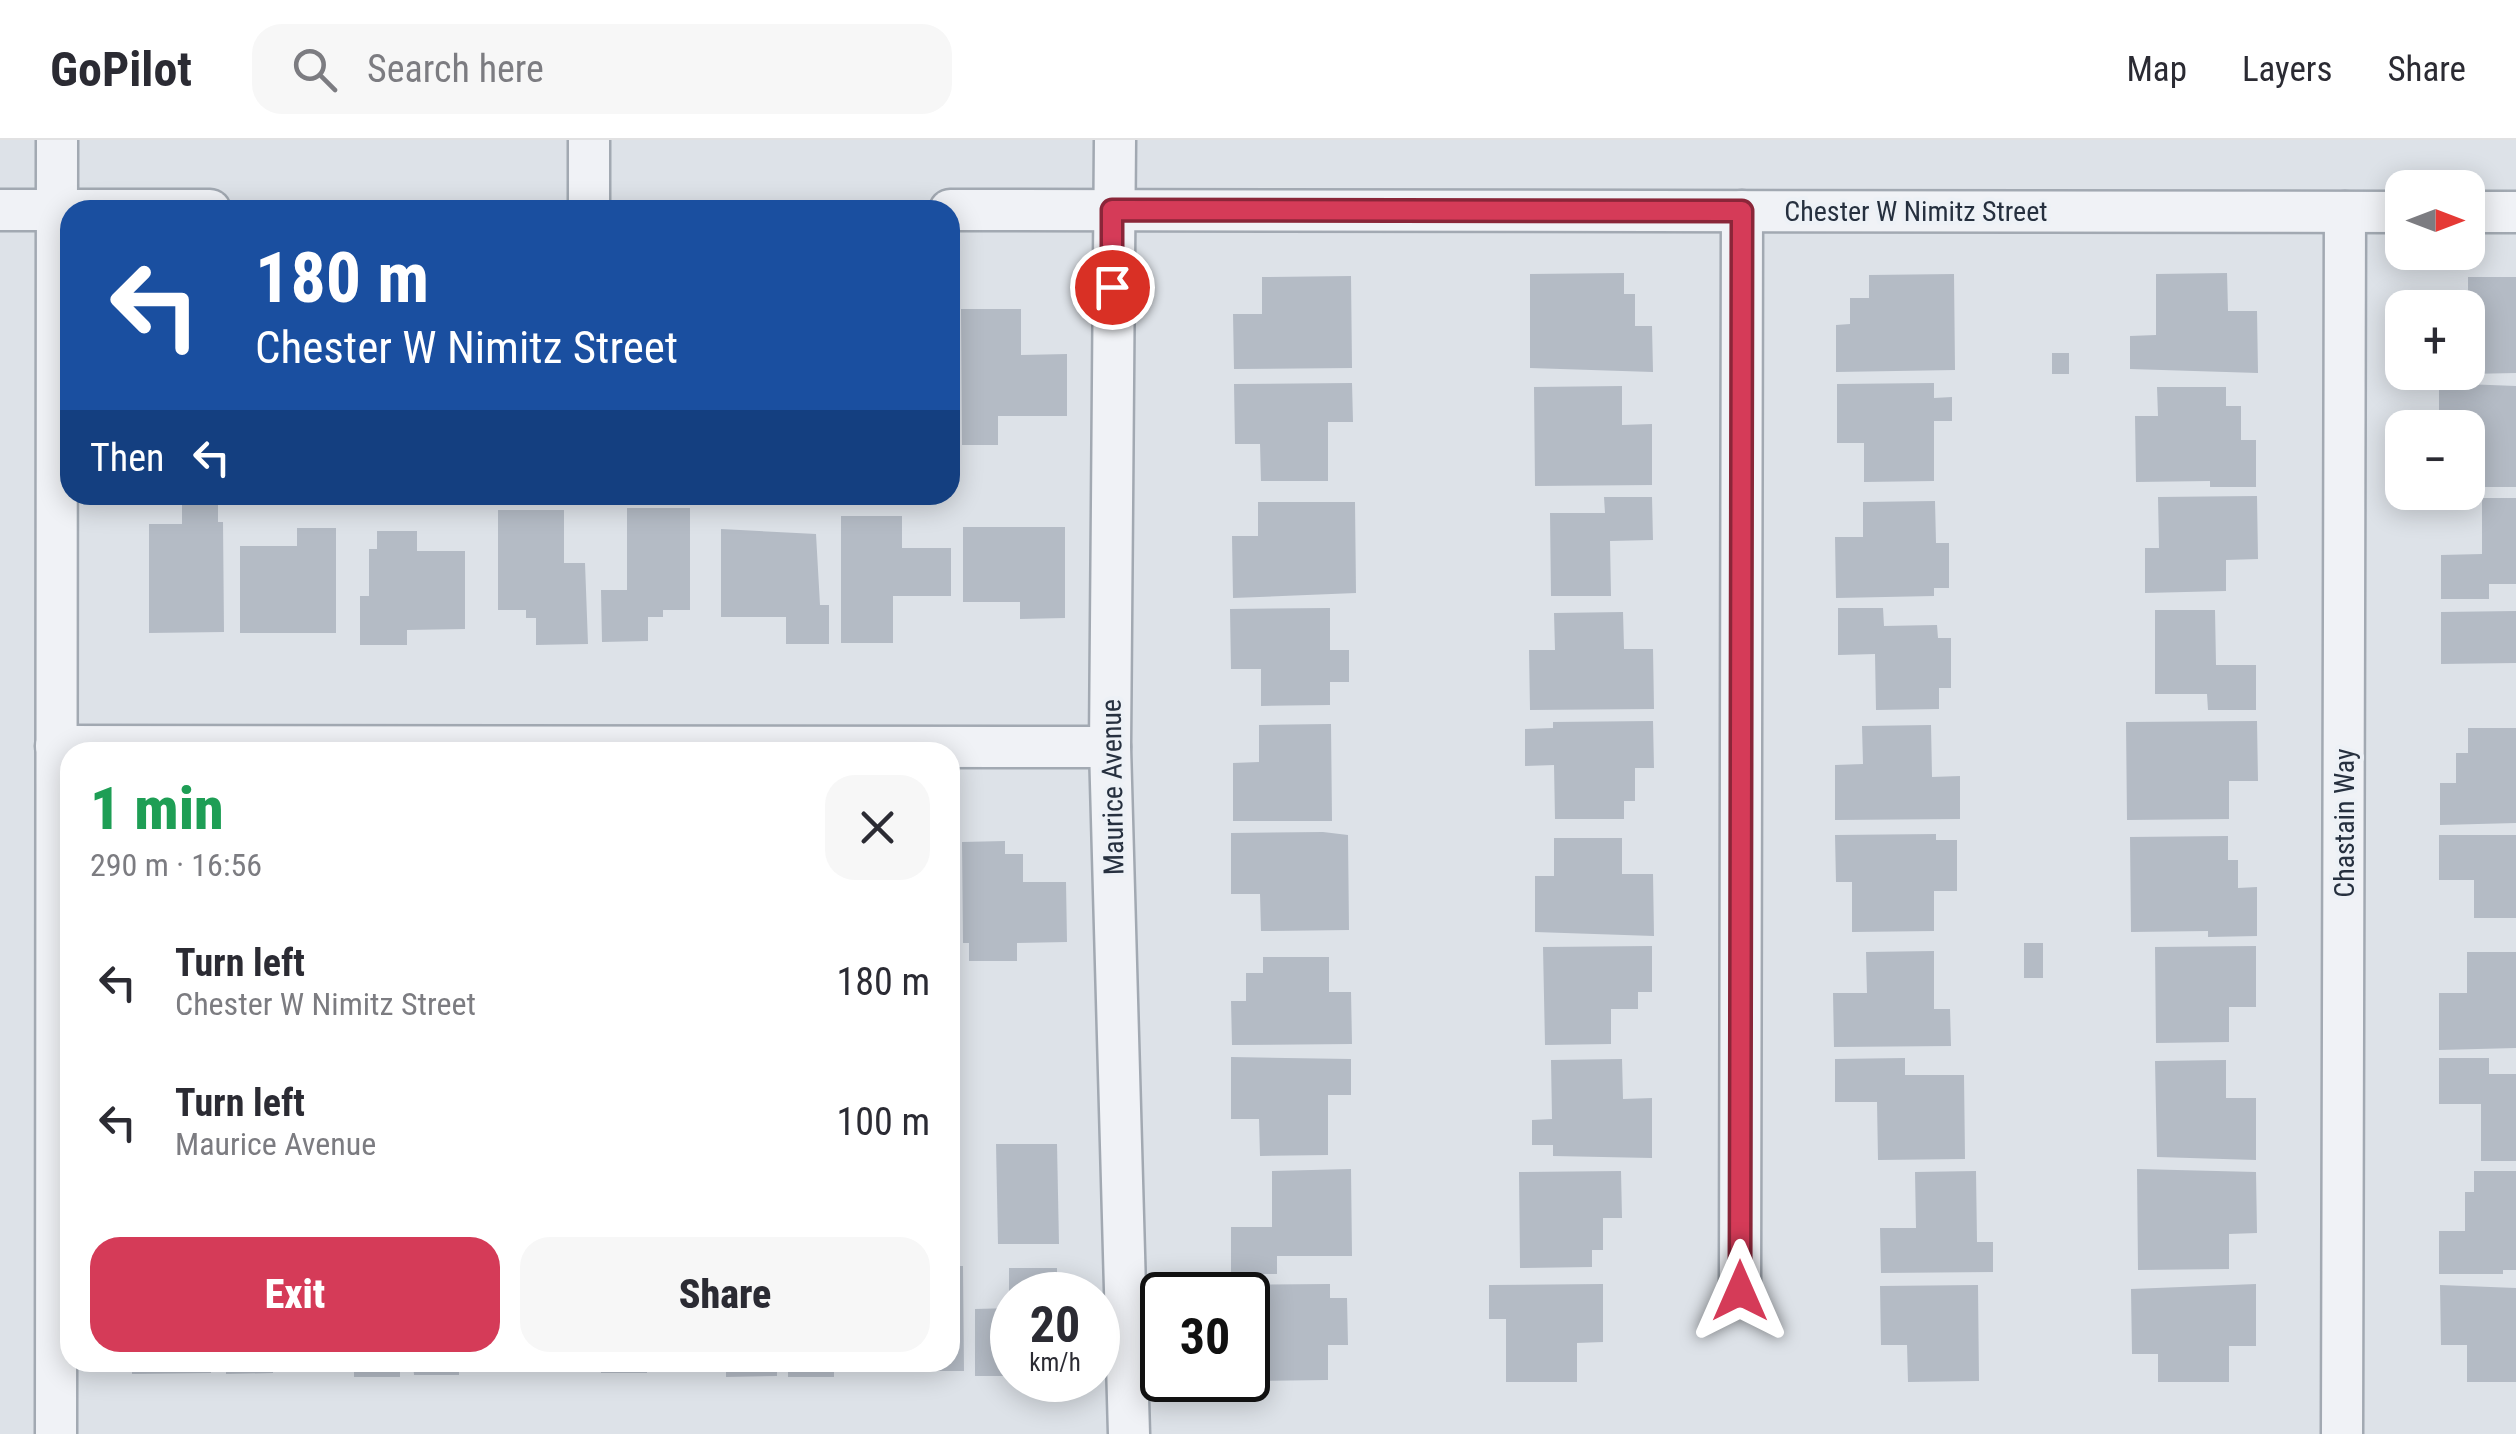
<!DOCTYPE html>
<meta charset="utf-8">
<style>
body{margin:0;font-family:"Roboto Condensed",sans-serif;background:#f7f7f7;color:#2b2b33;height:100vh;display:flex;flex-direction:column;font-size:38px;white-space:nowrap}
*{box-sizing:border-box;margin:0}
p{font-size:32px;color:#7c7c81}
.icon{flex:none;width:55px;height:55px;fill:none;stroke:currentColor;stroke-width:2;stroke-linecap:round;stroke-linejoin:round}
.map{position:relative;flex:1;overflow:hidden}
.sheet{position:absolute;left:60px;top:602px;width:900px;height:630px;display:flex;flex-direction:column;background:#fff;border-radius:30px;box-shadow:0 5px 25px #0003}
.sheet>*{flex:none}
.guide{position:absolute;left:60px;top:60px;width:900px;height:305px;border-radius:30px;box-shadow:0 5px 25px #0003;background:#1a4fa0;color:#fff;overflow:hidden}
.needle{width:65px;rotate:90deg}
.tools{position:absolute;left:2385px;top:30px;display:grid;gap:20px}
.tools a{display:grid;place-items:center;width:100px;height:100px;border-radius:20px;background:#fff;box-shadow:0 5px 25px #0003;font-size:50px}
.speed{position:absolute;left:990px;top:1132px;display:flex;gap:20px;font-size:50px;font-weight:700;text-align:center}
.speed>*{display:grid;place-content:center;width:130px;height:130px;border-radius:50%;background:#fff;box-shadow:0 5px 25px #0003;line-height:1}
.speed small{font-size:25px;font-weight:400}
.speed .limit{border:5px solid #111;border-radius:15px;background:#fff;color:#111}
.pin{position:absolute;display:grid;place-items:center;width:85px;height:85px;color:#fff;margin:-42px;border:5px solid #fff;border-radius:50%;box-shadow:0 2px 10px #0007}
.me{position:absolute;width:110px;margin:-55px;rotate:0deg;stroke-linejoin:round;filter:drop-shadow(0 0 8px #0008)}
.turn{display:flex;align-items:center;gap:35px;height:210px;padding:0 30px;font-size:45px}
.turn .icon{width:130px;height:130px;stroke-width:2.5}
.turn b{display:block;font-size:70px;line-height:85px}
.then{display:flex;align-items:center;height:95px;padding:0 30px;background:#0003;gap:20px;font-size:38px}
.round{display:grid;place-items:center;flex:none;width:105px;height:105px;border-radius:30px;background:#f7f7f7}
.overview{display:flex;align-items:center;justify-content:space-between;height:170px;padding:0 30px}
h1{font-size:60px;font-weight:800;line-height:75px;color:#1e9e55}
.cta{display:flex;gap:20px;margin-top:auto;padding:20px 30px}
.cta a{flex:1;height:115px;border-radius:30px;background:#d53b58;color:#fff;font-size:40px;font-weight:800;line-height:115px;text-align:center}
.cta a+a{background:#f7f7f7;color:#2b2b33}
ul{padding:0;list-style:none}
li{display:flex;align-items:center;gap:30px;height:140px;padding:0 30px}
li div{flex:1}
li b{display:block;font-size:38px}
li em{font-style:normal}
header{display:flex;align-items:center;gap:60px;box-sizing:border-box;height:140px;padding:0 50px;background:#fff;border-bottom:2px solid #e1e1e2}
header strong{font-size:48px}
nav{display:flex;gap:55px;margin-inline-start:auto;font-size:35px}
.search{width:700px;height:90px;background:#f7f7f7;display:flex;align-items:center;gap:25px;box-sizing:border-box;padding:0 35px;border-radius:30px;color:#7c7c81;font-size:38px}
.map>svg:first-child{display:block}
</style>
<header>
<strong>GoPilot</strong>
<div class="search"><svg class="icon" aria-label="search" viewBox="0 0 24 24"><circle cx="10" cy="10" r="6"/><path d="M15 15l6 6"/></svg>Search here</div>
<nav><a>Map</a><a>Layers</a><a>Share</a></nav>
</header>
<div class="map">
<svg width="2516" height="1294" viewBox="0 0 2516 1294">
<rect width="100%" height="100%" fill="#dde2e8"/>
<!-- building -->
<g fill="#b4bbc5">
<polygon points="1624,133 1624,154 1635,154 1635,186 1652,186 1653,232 1530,228 1530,134"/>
<polygon points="2227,133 2228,171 2257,171 2258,233 2130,229 2130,196 2156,195 2156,134"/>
<polygon points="1954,134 1955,230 1836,232 1836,185 1850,184 1850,158 1869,158 1869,135"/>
<polygon points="1351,136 1352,228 1234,229 1233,174 1262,174 1262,137"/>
<polygon points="2468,137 2516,137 2516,233 2468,234"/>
<polygon points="961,169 1021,169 1021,215 1067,214 1067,276 998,276 998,305 962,305"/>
<rect x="2052" y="213" width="17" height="21"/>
<polygon points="1352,243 1353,282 1328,282 1328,341 1261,341 1260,304 1235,304 1234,244"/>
<polygon points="1934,243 1934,258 1952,257 1952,281 1934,281 1934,341 1864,342 1864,303 1837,303 1837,244"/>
<polygon points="2439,243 2516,246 2516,347 2472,347 2472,291 2439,288"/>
<polygon points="1622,246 1622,285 1652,284 1652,345 1535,346 1534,247"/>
<polygon points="2157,247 2226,247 2226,266 2241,266 2241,300 2256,300 2256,347 2210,347 2210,341 2136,342 2135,276 2158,276"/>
<polygon points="2257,356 2258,419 2226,420 2226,451 2145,453 2145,408 2159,408 2158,357"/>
<polygon points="1604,357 1652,357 1653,400 1610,401 1611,456 1551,456 1550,373 1605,373"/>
<polygon points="2482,358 2516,358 2516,444 2489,444 2489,459 2441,459 2441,415 2482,414"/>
<polygon points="1935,361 1936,403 1949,403 1949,448 1934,448 1934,456 1836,458 1835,397 1863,397 1863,362"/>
<polygon points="1258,362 1355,362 1356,453 1233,458 1232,396 1258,396"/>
<polygon points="182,365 218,365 218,382 223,382 224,492 149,493 149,384 182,384"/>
<polygon points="627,368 690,368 690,470 663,470 663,477 648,477 648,501 602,502 601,450 627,450"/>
<polygon points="498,370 564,370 564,423 585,423 588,504 536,505 536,478 526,478 526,470 498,470"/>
<polygon points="841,376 902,376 902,408 951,408 951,456 893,456 893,503 841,503"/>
<polygon points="963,387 1065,387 1065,478 1020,479 1020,462 963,462"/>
<polygon points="297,388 336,388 336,493 240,493 240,406 297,406"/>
<polygon points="721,389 816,394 820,465 829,465 829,504 786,504 786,477 721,477"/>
<polygon points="377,391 417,391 417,411 465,411 465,489 407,490 407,505 360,505 360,456 369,456 369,409 377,409"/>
<polygon points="1330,468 1330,510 1349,510 1349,542 1330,542 1330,565 1261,566 1261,529 1231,529 1230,469"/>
<polygon points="1838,468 1883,468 1884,486 1937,485 1938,498 1951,498 1951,548 1939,548 1939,569 1876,570 1875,514 1838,515"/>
<polygon points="2155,470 2215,470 2216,525 2256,525 2256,570 2208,570 2207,554 2155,554"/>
<polygon points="2516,471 2516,523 2441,524 2441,472"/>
<polygon points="1623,472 1624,509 1653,509 1654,569 1530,570 1529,510 1555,510 1554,473"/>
<polygon points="1653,581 1654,628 1635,628 1635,661 1624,661 1624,679 1555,679 1554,625 1525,626 1525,589 1553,588 1553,582"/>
<polygon points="2257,581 2258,641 2229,641 2229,679 2127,680 2126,582"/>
<polygon points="1331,584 1332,681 1233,681 1233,623 1259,622 1259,585"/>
<polygon points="1931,585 1932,637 1960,636 1960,679 1835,680 1835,625 1863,624 1862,586"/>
<polygon points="2468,588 2516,588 2516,683 2440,685 2440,643 2456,643 2456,613 2468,613"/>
<polygon points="1323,692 1348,695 1349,790 1261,791 1260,754 1231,754 1231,693"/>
<polygon points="1936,694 1936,700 1957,700 1957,751 1934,751 1934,791 1852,792 1852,742 1836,742 1835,695"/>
<polygon points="2439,695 2516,695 2516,778 2474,778 2474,740 2439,740"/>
<polygon points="2228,696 2228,720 2238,720 2238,748 2257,747 2257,796 2208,797 2208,791 2131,792 2130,697"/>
<polygon points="1554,698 1622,698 1622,734 1653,734 1654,796 1535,792 1535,736 1554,736"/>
<polygon points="1005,701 1005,714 1023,714 1023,742 1066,742 1067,802 1017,803 1017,821 969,821 969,803 963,803 962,702"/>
<rect x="2024" y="803" width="19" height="35"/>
<polygon points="1652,806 1652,852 1638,852 1638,869 1611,869 1611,904 1545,905 1543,807"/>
<polygon points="2256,806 2256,867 2229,867 2229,902 2156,903 2155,807"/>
<polygon points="1934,811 1934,869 1950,869 1951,906 1834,907 1833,853 1867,853 1866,812"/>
<polygon points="2467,812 2516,812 2516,908 2439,910 2439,853 2467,853"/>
<polygon points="1263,817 1329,817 1329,852 1351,852 1352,904 1232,905 1231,861 1246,861 1246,833 1263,833"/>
<polygon points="1231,917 1351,919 1351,955 1328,955 1328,1015 1260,1016 1259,979 1231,979"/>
<polygon points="1905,918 1905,935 1964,935 1965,1019 1878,1020 1877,962 1835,962 1835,919"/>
<polygon points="2439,918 2489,918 2489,934 2516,934 2516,1021 2481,1021 2481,964 2439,964"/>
<polygon points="1622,919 1623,959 1652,958 1652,1018 1553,1016 1553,1005 1532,1005 1532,980 1552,979 1551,920"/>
<polygon points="2226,920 2226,958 2256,958 2256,1020 2157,1017 2155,921"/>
<polygon points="950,1004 958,1004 960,1104 950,1104"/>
<polygon points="996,1004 1057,1004 1059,1104 998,1104"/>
<polygon points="1351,1029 1352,1116 1277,1116 1277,1134 1231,1134 1231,1087 1272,1087 1272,1031"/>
<polygon points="2137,1029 2256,1032 2257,1093 2229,1094 2229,1129 2138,1130"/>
<polygon points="1621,1031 1622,1078 1603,1078 1603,1110 1592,1110 1592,1127 1520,1128 1519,1032"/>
<polygon points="1976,1031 1977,1102 1993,1102 1993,1132 1881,1133 1880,1088 1916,1088 1915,1032"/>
<polygon points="2474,1031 2516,1031 2516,1130 2503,1130 2503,1134 2439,1134 2439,1091 2465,1091 2465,1052 2474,1052"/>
<polygon points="950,1126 963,1126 964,1231 917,1231 917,1222 950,1222"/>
<rect x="1009" y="1128" width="48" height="27"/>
<polygon points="1330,1144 1330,1158 1347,1158 1348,1205 1328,1205 1328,1240 1258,1241 1257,1204 1248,1204 1248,1155 1229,1155 1229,1145"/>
<polygon points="1603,1144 1603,1202 1577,1203 1577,1242 1506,1242 1506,1179 1489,1179 1489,1145"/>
<polygon points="2256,1144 2256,1206 2229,1206 2229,1242 2158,1242 2158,1214 2132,1214 2131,1149"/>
<polygon points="1978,1145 1979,1241 1908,1242 1907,1205 1881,1205 1880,1146"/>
<polygon points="2440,1145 2516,1148 2516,1242 2467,1242 2467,1205 2441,1205"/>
<polygon points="1012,1168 1012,1236 975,1236 975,1169"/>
<polygon points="132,1222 211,1222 211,1233 132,1234"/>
<polygon points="226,1222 273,1222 273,1233 226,1234"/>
<rect x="354" y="1222" width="46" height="15"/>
<polygon points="413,1222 459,1222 459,1235 414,1235"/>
<rect x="544" y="1222" width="42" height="8"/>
<rect x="601" y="1222" width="46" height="11"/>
<polygon points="726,1222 777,1222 777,1236 726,1237"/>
<rect x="788" y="1222" width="46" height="15"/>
</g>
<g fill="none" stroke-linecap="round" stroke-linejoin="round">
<!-- street casing -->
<g stroke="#a2a9b2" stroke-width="45">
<g id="street">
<polyline points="1115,0 1110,607 1129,1294"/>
<polyline points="0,70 210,70"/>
<polyline points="589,70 589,0"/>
<polyline points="950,70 2402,72"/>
<polyline points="2468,72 2516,72"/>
<polyline points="56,606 1110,607"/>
<polyline points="1740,1151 1742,71"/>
<polyline points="56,1294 57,0"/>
<polyline points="2342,1294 2345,72"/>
</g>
</g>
<!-- street -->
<use href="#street" stroke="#f0f2f6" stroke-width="40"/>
</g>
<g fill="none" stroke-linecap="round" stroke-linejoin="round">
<!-- route casing -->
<g stroke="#8a2639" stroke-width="25">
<polyline id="route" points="1112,147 1112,70 1742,71 1740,1151"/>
</g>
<!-- route -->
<use href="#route" stroke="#d53b58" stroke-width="18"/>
</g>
<g text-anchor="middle" stroke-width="8" stroke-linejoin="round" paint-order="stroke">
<!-- street labels -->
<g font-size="28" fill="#26303f" stroke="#edf1f6">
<text x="1916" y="81">Chester W Nimitz Street</text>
<text transform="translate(1112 647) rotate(-91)" y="10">Maurice Avenue</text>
<text transform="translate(2344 683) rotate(-90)" y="10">Chastain Way</text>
</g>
</g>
</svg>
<div class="tools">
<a><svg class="needle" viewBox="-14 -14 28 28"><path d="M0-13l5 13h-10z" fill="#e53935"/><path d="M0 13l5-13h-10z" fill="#7c7c81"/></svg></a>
<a>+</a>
<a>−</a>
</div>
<div class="speed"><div>20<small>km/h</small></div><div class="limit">30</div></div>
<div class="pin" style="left:1112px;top:147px;background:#d93025"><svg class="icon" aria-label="arrive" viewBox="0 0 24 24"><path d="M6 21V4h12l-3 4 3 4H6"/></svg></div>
<svg class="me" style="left:1740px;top:1151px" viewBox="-20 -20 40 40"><path d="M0-17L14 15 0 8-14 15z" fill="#d53b58" stroke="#fff" stroke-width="4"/></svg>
<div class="guide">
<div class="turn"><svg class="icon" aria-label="left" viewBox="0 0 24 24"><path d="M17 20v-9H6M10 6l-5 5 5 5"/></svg><div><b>180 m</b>Chester W Nimitz Street</div></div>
<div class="then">Then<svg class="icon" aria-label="left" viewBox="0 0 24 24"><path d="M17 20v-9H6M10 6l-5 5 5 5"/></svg></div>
</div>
<section class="sheet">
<div class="overview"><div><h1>1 min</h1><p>290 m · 16:56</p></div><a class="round"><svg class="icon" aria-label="close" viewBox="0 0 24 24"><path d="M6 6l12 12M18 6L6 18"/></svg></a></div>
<ul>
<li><svg class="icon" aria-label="left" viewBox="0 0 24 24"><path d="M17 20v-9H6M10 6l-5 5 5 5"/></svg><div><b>Turn left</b><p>Chester W Nimitz Street</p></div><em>180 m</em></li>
<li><svg class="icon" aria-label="left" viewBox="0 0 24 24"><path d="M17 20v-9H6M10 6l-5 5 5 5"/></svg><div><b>Turn left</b><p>Maurice Avenue</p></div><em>100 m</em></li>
</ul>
<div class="cta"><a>Exit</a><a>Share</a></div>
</section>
</div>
